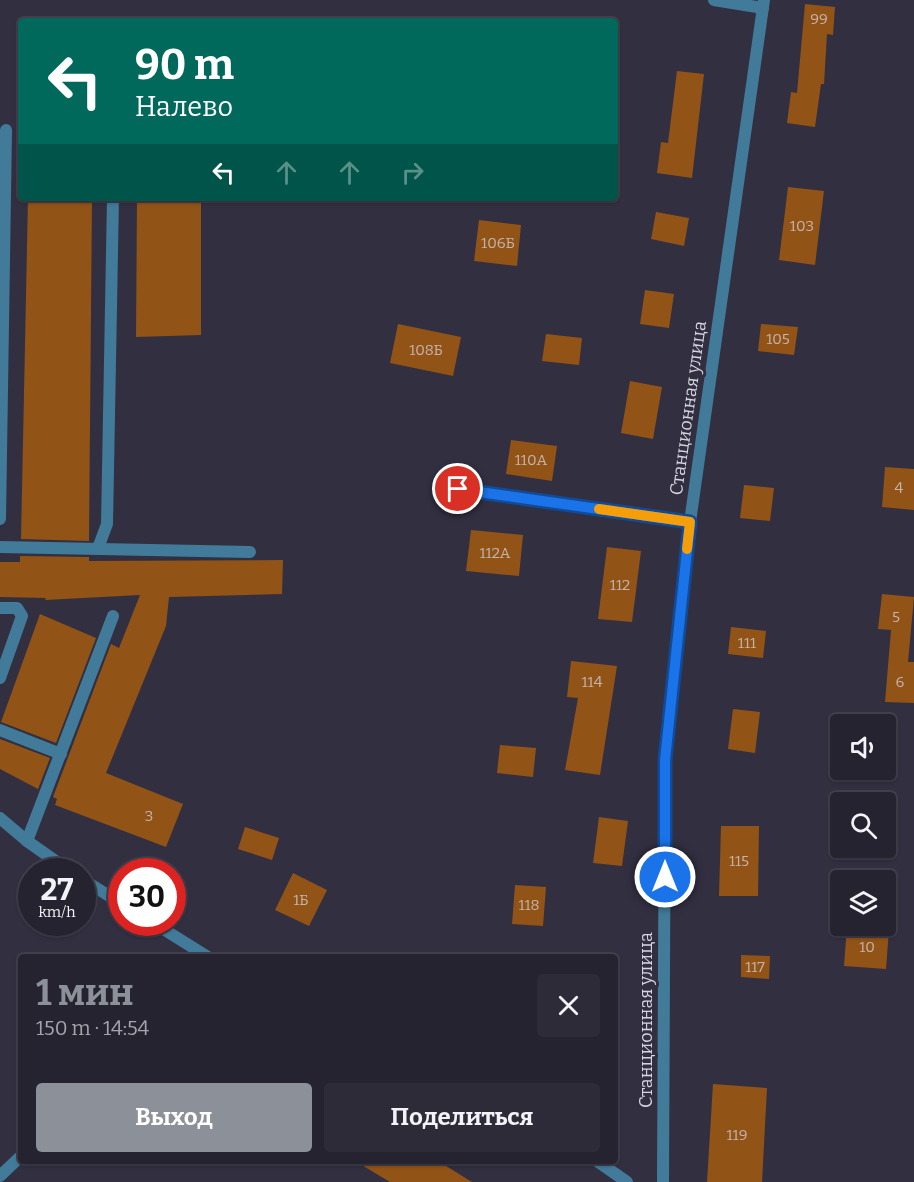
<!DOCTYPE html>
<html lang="ru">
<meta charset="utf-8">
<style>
body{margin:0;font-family:Bitter,serif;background:#2e2b39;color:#f1f3f6;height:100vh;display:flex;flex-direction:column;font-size:22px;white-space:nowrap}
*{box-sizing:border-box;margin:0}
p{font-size:20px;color:#a4a4ab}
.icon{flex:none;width:33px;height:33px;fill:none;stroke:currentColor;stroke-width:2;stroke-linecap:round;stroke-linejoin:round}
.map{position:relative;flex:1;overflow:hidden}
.side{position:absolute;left:18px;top:954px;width:600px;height:210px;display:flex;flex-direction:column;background:#262331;border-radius:6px;box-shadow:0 2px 4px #0004,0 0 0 2px #42404d}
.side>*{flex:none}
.top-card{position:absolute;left:18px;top:18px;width:600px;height:183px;border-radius:6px;box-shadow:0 2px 4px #0004,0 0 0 2px #42404d;background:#00695c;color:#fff;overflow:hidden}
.tools{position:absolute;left:830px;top:714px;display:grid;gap:12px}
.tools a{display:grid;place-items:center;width:66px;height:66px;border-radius:6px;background:#262331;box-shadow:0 2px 4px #0004,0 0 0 2px #42404d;font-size:30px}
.speed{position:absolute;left:18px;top:858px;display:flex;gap:12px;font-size:30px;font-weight:700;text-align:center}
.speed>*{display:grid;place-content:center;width:78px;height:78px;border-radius:50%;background:#262331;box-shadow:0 2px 4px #0004,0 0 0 2px #42404d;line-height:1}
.speed small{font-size:15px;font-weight:400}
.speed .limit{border:9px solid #d22;background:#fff;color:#111}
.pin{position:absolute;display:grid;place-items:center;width:51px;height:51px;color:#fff;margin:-26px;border:3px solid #fff;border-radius:50%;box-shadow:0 2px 6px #0007}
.me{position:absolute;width:66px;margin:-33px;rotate:0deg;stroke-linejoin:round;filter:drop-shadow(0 0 4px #0008)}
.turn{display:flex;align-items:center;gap:21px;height:126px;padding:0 18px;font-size:27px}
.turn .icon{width:78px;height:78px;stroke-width:2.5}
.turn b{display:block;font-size:42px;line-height:51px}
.lanes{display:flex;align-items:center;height:57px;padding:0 18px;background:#0003;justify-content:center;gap:30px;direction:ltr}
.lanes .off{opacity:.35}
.round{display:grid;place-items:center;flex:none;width:63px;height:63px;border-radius:6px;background:#2e2b39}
.headline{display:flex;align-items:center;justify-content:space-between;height:102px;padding:0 18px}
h1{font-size:36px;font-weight:700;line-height:45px;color:#8c9099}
.button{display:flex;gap:12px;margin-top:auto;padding:12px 18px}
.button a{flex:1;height:69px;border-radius:6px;background:#8c9099;color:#fff;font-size:24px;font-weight:700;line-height:69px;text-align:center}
.button a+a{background:#2e2b39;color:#f1f3f6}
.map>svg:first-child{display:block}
</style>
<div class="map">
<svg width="914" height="1182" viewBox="0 0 914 1182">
<rect width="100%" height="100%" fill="#322f41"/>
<!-- building -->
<g fill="#925316">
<polygon points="805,4 835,7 833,35 827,34 824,84 821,84 815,127 787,123 791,92 797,93"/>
<polygon points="677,71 704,74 692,178 657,173 661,142 668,143"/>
<polygon points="788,187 824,191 815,265 779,260"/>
<polygon points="28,198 92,198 89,541 21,539"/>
<polygon points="137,198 201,198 201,335 136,337"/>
<polygon points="656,212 689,218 684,246 651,239"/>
<polygon points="479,220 521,225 517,266 474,261"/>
<polygon points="645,290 674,294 669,328 640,324"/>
<polygon points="398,324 461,337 453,376 390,363"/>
<polygon points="761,324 798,327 794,355 758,351"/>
<polygon points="546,334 582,338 579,365 542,361"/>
<polygon points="630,381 662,387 653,439 621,433"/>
<polygon points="511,440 557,446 552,481 506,474"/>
<polygon points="885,467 914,469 914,510 882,507"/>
<polygon points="744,485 774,488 770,521 740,518"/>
<polygon points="471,530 523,535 519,576 466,571"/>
<polygon points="607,547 641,551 632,622 598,619"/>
<polygon points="20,556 89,557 89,561 283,560 282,594 169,597 166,626 106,773 183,804 166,847 55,805 57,799 53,797 111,644 119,648 140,595 45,600 46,598 0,597 0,562 20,562"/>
<polygon points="882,594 914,597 908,662 914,662 914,703 885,702 891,630 878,629"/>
<polygon points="40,614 96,638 56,743 1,722"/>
<polygon points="731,627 766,631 763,658 728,654"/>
<polygon points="571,661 617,666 600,775 565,770 578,698 567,697"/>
<polygon points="733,709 760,712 755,753 728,749"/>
<polygon points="0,739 50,758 38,789 0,769"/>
<polygon points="500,745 536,748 533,777 497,773"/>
<polygon points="599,817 628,821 622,866 593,863"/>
<polygon points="721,826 759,826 758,896 719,896"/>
<polygon points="245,827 279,838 272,860 238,849"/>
<polygon points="293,873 327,890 309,926 275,910"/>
<polygon points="515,885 546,887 543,926 512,924"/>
<polygon points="847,926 889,929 886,969 844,966"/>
<polygon points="741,955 770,956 769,979 741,977"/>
<polygon points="713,1084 767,1088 762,1182 707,1182"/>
<polygon points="355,1161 438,1161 472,1182 390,1182"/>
</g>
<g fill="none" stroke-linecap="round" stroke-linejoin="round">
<!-- service -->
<g stroke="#417b99" stroke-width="12">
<polyline points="0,519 6,130"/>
<polyline points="0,547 250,552"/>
<polyline points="98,548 107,524 113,198"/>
<polyline points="0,608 17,608 22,616 0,678"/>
<polyline points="0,730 61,754"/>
<polyline points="27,841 113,616"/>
</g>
<!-- minor -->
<g stroke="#417b99" stroke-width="12">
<polyline points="714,0 763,8"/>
<polyline points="458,489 690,522"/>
<polyline points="0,1176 21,1156"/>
<polyline points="663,1182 665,760 690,522 764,0"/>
</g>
<!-- tertiary -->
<g stroke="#417b99" stroke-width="12">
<polyline points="0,818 27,841 71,872"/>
<polyline points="82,879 122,904"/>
<polyline points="152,922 208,957"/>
<polyline points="597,1161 627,1182"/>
</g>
</g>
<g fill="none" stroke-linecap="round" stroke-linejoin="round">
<!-- route casing -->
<g stroke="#114b97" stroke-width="15">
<polyline id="route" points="458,489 690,522 665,760 665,877"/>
</g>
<!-- route -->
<use href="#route" stroke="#1a73e8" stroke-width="10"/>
<!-- slow -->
<polyline stroke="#f59e0b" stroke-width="10" points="599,509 690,522 687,549"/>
</g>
<g text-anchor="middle" stroke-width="6" stroke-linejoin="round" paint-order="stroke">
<!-- number labels -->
<g font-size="15" fill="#c5b4ae">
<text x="819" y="24">99</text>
<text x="802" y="231">103</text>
<text x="498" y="248">106Б</text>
<text x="778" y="344">105</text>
<text x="426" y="355">108Б</text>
<text x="531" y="465">110А</text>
<text x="899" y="493">4</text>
<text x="495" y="558">112А</text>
<text x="620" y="590">112</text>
<text x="896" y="622">5</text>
<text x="747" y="648">111</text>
<text x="592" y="687">114</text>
<text x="900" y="687">6</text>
<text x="149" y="821">3</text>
<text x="739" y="866">115</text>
<text x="301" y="905">1Б</text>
<text x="529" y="910">118</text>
<text x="867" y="952">10</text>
<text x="755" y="972">117</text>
<text x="737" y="1140">119</text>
</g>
<!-- street labels -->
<g font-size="18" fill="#d6d5e1" stroke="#322f41">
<text transform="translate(688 408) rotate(-82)" y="6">Станционная улица</text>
<text transform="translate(646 1020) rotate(-90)" y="6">Станционная улица</text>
</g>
</g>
</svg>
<div class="tools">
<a><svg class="icon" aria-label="sound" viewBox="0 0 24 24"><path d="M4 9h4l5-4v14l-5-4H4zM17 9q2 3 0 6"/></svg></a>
<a><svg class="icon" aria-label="search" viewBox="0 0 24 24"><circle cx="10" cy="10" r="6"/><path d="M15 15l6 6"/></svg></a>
<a><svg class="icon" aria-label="layers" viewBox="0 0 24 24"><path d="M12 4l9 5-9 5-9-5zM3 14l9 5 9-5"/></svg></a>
</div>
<div class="speed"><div>27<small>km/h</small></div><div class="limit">30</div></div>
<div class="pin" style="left:458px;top:489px;background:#d93025"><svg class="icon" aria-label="arrive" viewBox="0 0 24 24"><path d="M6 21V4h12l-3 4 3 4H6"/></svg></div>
<svg class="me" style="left:665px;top:877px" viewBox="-20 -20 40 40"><circle r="17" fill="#1a73e8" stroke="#fff" stroke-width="3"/><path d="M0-11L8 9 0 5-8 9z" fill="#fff"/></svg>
<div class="top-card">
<div class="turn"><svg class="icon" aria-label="left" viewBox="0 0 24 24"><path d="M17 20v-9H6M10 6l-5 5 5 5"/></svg><div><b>90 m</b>Налево</div></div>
<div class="lanes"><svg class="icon" aria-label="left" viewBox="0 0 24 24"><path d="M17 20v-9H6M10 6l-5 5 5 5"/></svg><svg class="icon off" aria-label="ahead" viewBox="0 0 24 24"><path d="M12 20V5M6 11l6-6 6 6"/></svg><svg class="icon off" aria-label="ahead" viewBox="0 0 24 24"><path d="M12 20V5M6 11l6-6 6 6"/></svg><svg class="icon off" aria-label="right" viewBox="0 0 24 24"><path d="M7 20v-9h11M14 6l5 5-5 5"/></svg></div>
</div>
<section class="side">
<div class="headline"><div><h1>1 мин</h1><p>150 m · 14:54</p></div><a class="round"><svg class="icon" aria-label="close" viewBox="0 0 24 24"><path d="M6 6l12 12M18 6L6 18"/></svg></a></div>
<div class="button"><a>Выход</a><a>Поделиться</a></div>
</section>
</div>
